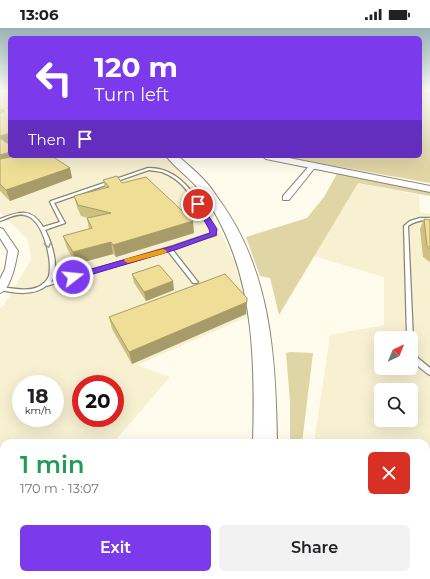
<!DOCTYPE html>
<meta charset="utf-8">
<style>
body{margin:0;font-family:Montserrat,sans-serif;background:#f2f2f2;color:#202124;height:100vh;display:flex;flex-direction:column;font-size:15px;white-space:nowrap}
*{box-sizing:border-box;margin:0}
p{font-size:13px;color:#757577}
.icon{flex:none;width:22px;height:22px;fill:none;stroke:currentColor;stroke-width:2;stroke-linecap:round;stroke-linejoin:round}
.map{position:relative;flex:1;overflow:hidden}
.side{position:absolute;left:0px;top:411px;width:430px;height:140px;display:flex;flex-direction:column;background:#fff;border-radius:12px 12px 0 0;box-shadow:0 4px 16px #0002}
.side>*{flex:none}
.banner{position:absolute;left:8px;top:8px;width:414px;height:122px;border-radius:6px;box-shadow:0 4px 16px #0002;background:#7c3aed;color:#fff;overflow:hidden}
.needle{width:26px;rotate:43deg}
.buttons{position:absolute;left:374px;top:303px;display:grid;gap:8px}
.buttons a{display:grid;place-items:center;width:44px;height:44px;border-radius:6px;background:#fff;box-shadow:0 4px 16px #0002;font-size:20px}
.speed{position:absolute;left:12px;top:347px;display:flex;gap:8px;font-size:20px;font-weight:700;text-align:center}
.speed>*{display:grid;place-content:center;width:52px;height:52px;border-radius:50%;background:#fff;box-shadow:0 4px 16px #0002;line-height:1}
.speed small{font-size:10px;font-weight:400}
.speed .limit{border:6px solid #d22;background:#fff;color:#111}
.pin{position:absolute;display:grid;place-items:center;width:34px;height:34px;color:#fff;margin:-17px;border:2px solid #fff;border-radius:50%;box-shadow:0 1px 4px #0007}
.me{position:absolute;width:44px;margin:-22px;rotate:74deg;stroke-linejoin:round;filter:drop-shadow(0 0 3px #0008)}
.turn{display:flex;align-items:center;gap:14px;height:84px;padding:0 20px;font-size:18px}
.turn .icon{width:52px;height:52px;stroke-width:2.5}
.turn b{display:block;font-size:28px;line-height:34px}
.then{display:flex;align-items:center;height:38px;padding:0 20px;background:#0003;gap:8px;font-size:15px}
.round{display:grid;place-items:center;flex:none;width:42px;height:42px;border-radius:6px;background:#f2f2f2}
.head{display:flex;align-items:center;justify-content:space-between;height:68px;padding:0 20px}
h1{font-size:24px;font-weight:600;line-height:30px;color:#1e9e55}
.action{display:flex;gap:8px;margin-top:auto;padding:8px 20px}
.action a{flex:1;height:46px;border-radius:6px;background:#7c3aed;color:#fff;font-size:16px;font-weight:600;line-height:46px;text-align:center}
.action a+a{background:#f2f2f2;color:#202124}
.status{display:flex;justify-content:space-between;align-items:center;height:28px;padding:0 20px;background:#fff;direction:ltr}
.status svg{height:11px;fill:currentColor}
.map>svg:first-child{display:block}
</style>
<div class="status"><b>13:06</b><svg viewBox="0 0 49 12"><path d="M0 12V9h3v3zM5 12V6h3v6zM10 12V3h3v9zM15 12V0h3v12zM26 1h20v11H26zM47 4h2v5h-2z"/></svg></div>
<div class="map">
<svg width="430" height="551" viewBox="0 0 430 551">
<rect width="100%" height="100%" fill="#fffced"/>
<!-- built -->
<g fill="#f7f0d1" fill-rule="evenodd">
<path d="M 10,68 L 10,128 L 165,128 L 181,142 L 210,182 L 234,233 L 250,288 L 137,337 L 170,349 L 113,415 L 4,415 L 4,541 L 0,545 L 0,280 L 4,277 L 31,232 L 28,212 L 0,184 L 0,70 ZM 21,356 L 55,356 L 55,390 L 21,390 ZM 81,356 L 115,356 L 115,390 L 81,390 Z"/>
<path d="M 357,155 L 419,167 L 420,184 L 430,186 L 430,463 L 426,462 L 426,415 L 314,415 L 330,307 L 384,297 L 384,249 L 313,228 ZM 381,310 L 411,310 L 411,340 L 381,340 ZM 381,362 L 411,362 L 411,392 L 381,392 Z"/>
<polygon points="166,547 231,547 230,551 164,551"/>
</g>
<!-- green -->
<g fill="#dfd5a5">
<polygon points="420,62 430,62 430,155 279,128 420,128"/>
<polygon points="338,144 430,162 430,168 358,155 279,287 270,250 260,248 246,209 307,190 324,169"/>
<polygon points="290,324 313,325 302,415 290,415 290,373 286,325"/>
<polygon points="426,540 430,541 430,551 385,551 374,547 426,547"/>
</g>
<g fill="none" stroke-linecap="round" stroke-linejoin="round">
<!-- service casing -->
<g stroke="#8b8671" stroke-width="2.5">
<g id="service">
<path d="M 148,140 C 183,139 200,175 215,201 L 216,206 L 216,207 L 172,221 L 197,253 L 198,254 L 197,255 L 193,255 L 168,223 L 46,258 C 33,268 15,265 0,262 L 0,260 L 1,259 C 12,260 27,264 38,259 C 42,257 47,253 49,248 C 53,233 43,189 24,187 C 16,185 7,191 0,193 L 0,191 C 19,184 31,179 43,199 L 60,194 L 50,174 L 51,173 ZM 149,142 C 153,143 158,143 162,144 C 187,153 199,180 211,201 L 212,205 L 173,218 L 51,254 C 60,240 52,215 45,202 L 65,195 L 54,175 Z"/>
<path d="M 420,190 L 430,190 L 430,192 C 421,192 415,193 408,198 L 413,310 L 411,312 L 411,310 L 407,310 L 404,198 L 410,193 Z"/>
<path d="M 411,320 L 413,320 L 418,330 L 430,340 L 430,347 L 428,346 C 417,337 411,335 411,320 Z"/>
</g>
</g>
<!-- minor casing -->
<g stroke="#8b8671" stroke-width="2">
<g id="minor">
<polygon points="313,135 317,137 289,172 283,172 283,168 311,136"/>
<path d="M 0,200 L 3,201 L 18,223 C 16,233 11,262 0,265 L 0,251 L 5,241 L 8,223 L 0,210 Z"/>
<polygon points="426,503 430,505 430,523 426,521"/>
</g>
</g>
<!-- tertiary casing -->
<g stroke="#8b8671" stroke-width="2">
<polygon id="tertiary" points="262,128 279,128 430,158 430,164 266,131"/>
</g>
<!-- primary casing -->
<g stroke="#8b8671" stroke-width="2">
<g id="primary">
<path d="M 166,128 L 178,128 C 187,136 197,144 205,153 C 211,159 215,166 220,173 C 271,243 276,331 277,415 L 253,415 C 255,339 255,258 217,189 C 212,179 204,167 196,158 C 187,148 175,139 166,128 Z"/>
<polygon points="238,547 268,547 267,551 237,551"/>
</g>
</g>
<!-- service -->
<use href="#service" fill="#fff" fill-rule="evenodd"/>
<!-- minor -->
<use href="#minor" fill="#fff" fill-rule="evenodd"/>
<!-- tertiary -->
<use href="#tertiary" fill="#fff" fill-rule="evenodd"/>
<!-- primary -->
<use href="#primary" fill="#fff" fill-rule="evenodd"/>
<!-- rail -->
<g stroke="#807e72" stroke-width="4.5" stroke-dasharray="10 10" stroke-linecap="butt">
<polyline points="98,551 100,547"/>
<polyline points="108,551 111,547"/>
</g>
</g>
<!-- wall -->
<g fill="#cec081">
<polygon points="10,62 10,115 8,116 10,128 70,140 72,150 10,173 0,163 0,63"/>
<polygon points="103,152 122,155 194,205 116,229 113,226 76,236 67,220 63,208 89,201 87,190 88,190 81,188 77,179 74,168 105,160"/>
<polygon points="424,191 430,192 430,234 423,229 420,201"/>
<polygon points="132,246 174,262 146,273 134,255"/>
<polygon points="246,286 132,336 112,301 109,289"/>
</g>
<!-- shaded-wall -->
<g fill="#a79c69">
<polygon points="10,105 10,115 1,118 0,116 0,108"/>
<polygon points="10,124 10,128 19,128 0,137 0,127"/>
<polygon points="70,140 72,150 10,173 6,162"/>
<polygon points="193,193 194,205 116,229 113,217"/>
<polygon points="111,214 113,226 76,236 73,224"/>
<polygon points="173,253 174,262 146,273 144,264"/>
<polygon points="247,274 246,286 132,336 129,324"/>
</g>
<!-- building -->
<g fill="#efdf96" stroke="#a79c69">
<polygon points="5,62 10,62 10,79 7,80 10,82 10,105 0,108 0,84 3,84 4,82 0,81 0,63"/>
<polygon points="0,110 10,117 10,124 0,127"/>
<polygon points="15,128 52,128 70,140 6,162 0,156 0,131"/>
<polygon points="117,148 122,155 146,149 193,193 113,217 111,214 73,224 63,208 92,200 87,190 111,185 78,177 74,168 109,159 103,152"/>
<polygon points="424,191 430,192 430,221 427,218"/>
<polygon points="159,237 173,253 144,264 132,246"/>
<polygon points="225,246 247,270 247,274 129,324 109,289"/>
</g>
<!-- one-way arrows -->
<defs><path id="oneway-chevron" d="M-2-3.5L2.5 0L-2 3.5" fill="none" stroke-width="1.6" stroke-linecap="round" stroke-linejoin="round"/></defs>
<use stroke="#a0a09d" href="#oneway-chevron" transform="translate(48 217) rotate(76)"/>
<!-- sky -->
<linearGradient id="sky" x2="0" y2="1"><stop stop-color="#99b4b6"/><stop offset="0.45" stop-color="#fffef7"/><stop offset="1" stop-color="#fffef7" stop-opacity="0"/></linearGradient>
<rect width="430" height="139" fill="url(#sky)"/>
<!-- route -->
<polygon fill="#7c3aed" stroke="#51269a" points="196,174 201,176 217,201 216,207 178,221 76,251 70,251 69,249 70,247 173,218 210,205 209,201 195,176"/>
<!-- slow -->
<polygon fill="#f59e0b" points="163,221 167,223 166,225 128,235 124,233 125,231"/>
</svg>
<div class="buttons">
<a><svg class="needle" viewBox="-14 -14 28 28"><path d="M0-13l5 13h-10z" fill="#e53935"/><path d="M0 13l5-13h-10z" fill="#757577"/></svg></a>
<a><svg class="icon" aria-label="search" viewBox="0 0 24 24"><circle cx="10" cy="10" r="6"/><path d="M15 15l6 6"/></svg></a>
</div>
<div class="speed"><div>18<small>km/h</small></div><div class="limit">20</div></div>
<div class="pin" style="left:198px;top:176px;background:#d93025"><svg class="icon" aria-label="arrive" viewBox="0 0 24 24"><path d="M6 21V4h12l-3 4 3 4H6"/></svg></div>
<svg class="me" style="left:73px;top:249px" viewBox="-20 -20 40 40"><circle r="17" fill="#7c3aed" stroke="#fff" stroke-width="3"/><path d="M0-11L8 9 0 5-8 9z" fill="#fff"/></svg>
<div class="banner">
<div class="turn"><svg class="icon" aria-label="left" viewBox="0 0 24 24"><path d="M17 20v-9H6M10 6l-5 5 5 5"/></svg><div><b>120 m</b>Turn left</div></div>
<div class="then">Then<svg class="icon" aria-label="arrive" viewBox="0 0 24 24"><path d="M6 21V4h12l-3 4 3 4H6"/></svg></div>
</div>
<section class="side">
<div class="head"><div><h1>1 min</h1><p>170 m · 13:07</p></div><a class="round" style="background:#d93025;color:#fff"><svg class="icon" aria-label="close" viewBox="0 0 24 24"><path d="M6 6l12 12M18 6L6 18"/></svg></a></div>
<div class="action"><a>Exit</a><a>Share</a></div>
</section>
</div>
